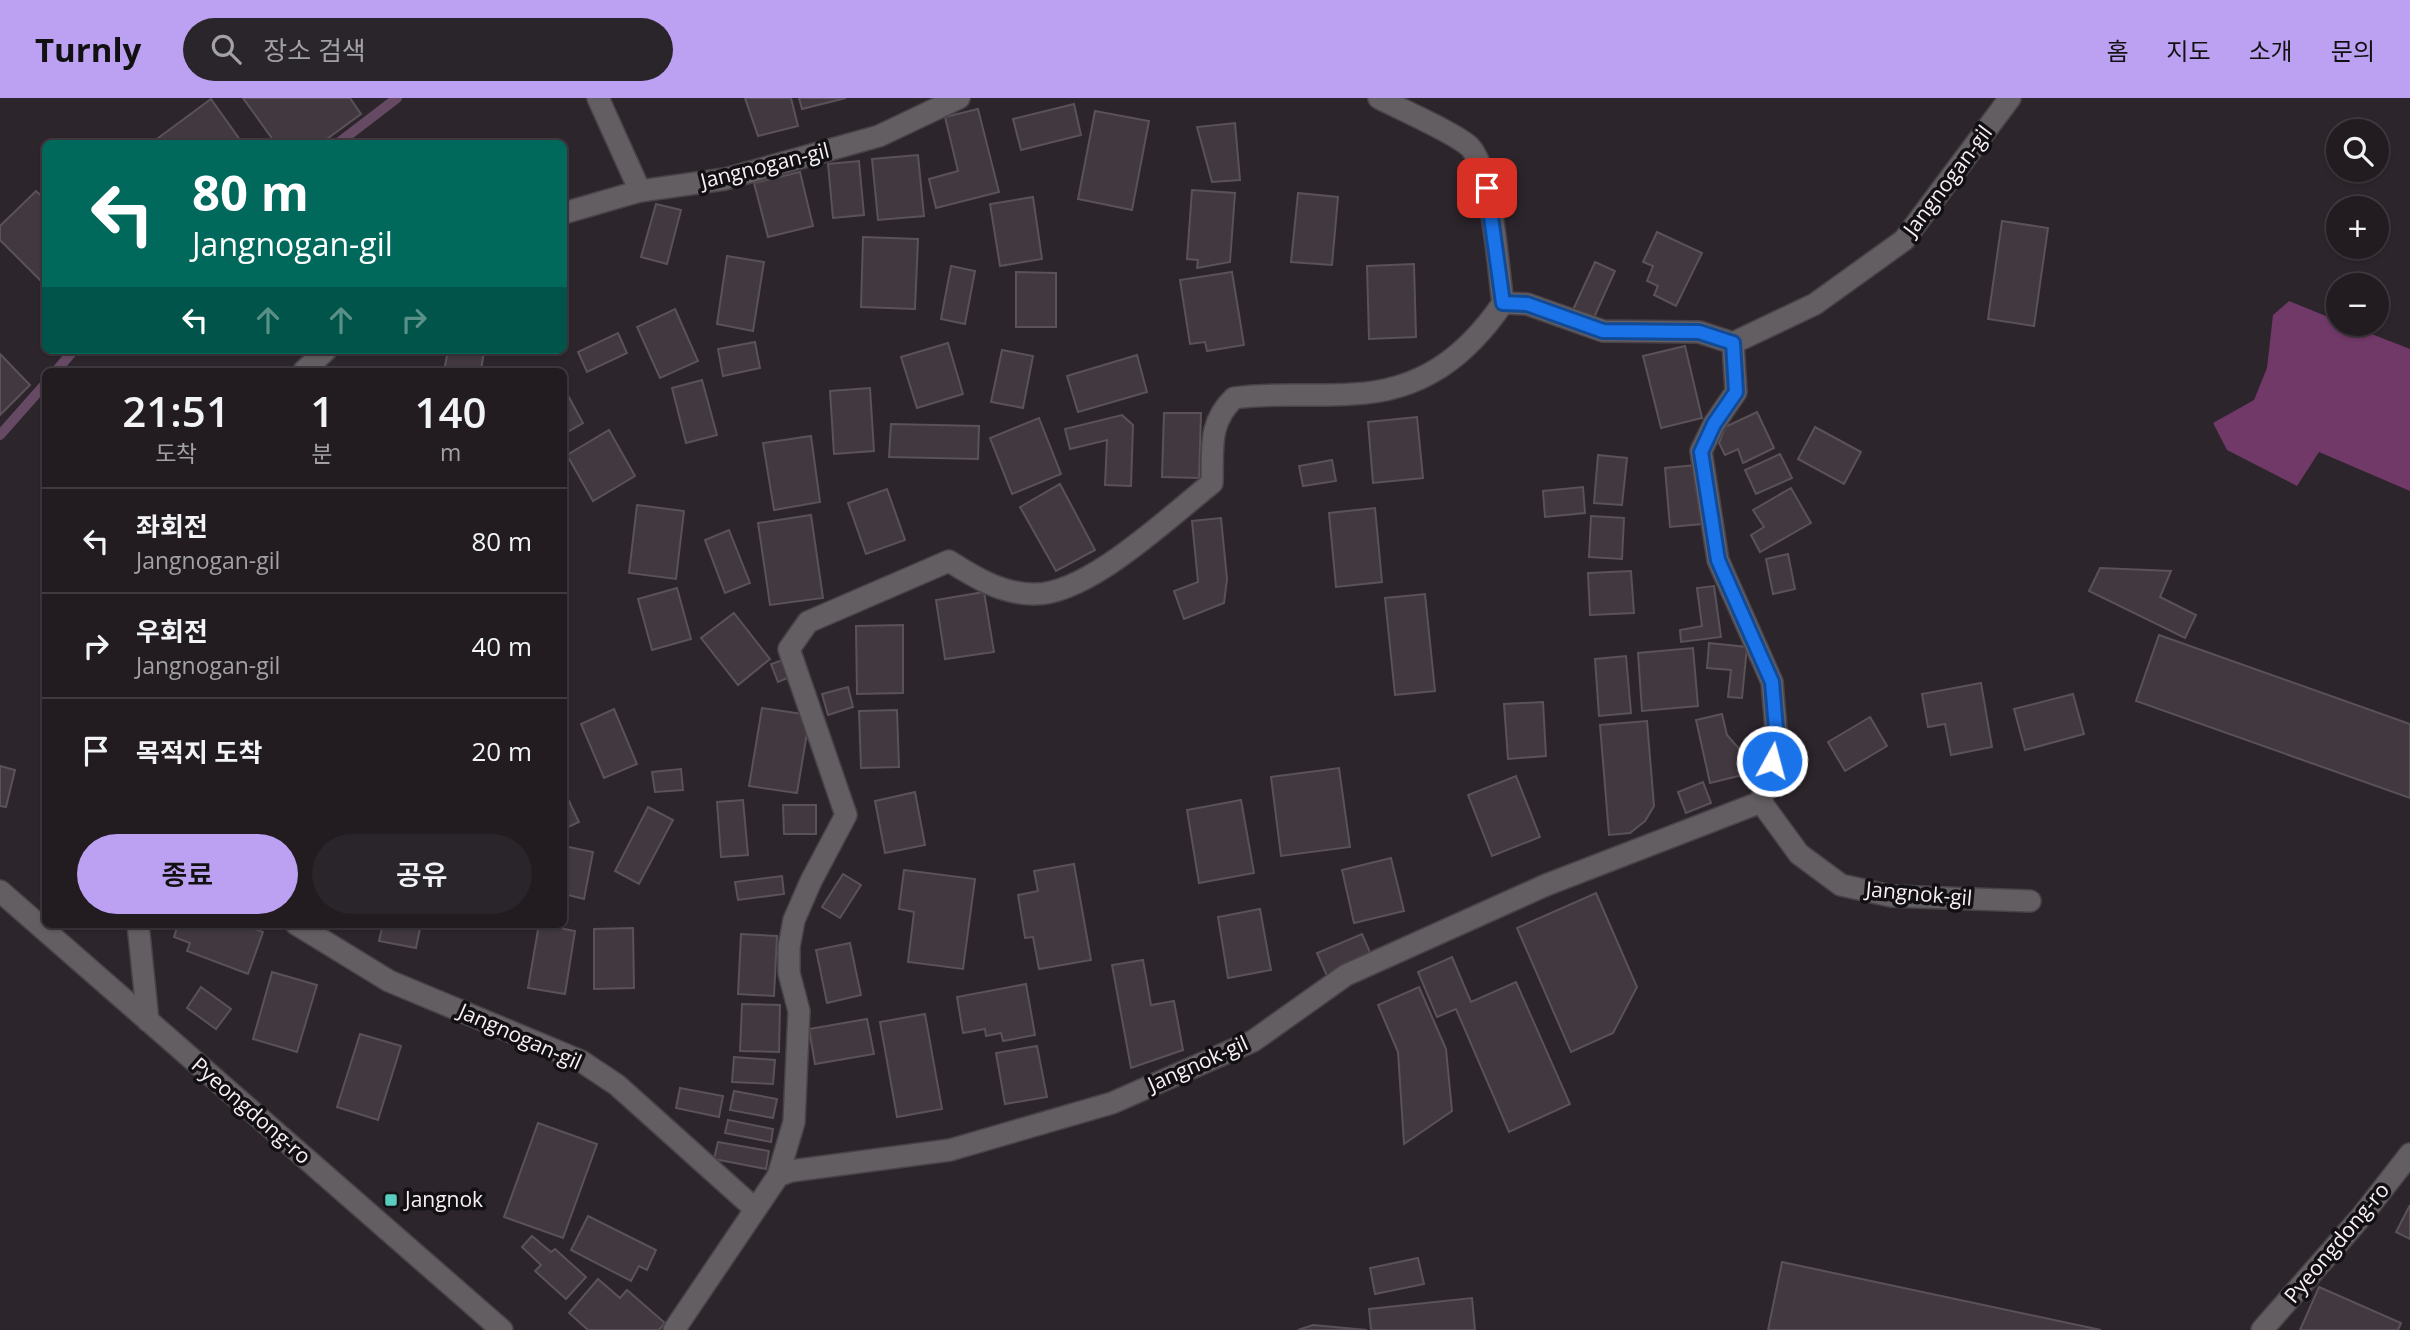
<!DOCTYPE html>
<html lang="ko">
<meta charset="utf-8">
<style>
body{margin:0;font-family:"Open Sans","Noto Sans KR",sans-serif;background:#2a252a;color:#f1f3f6;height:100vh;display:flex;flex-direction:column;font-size:26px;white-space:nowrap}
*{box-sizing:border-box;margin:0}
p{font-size:23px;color:#a2a1a5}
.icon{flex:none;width:38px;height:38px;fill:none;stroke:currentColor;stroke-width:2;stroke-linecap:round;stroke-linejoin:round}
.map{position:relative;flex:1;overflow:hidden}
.details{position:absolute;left:42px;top:270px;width:525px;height:560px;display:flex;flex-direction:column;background:#221c21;border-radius:10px;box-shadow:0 2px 5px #0004,0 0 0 2px #3f3a3f}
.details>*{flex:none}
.top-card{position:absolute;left:42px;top:42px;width:525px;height:214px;border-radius:10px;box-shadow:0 2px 5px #0004,0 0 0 2px #3f3a3f;background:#00695c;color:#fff;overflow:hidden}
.buttons{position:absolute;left:2326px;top:21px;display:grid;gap:14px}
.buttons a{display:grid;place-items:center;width:63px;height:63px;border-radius:50%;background:#221c21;box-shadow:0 2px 5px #0004,0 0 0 2px #3f3a3f;font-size:35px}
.pin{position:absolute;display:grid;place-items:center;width:60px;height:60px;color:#fff;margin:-30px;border-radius:14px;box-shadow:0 4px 10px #0006}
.me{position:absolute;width:77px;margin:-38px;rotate:7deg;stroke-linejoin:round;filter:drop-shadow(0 0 5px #0008)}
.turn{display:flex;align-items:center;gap:24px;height:147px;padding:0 35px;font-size:32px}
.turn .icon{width:91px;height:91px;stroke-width:2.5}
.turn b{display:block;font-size:49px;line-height:60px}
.lanes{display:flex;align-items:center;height:66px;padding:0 35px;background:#0003;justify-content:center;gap:35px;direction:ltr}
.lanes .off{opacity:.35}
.eta{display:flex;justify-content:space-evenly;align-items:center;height:119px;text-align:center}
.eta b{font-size:42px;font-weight:600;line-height:49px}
.action{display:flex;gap:14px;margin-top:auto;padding:14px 35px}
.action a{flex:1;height:80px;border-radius:42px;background:#bca0f2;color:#111;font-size:28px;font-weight:600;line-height:80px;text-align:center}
.action a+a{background:#2a252a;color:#f1f3f6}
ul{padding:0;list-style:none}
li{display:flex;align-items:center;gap:21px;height:105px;padding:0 35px;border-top:2px solid #3f3a3f}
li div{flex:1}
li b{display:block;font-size:26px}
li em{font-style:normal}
header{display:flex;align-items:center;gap:42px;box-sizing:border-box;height:98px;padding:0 35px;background:#bca0f2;color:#111}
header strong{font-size:33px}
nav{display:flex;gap:38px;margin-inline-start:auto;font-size:24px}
.search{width:490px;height:63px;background:#2a252a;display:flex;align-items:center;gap:18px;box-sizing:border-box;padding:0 24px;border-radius:38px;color:#a2a1a5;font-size:26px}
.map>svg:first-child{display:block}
</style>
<header>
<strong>Turnly</strong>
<div class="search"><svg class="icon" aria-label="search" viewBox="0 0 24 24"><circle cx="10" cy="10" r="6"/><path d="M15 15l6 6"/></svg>장소 검색</div>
<nav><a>홈</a><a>지도</a><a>소개</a><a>문의</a></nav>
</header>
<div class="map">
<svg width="2410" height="1232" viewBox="0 0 2410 1232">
<rect width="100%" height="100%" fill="#2d252c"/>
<!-- forest -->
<polygon fill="#703968" points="2289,203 2338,223 2338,226 2346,226 2410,251 2410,393 2319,354 2297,388 2227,352 2213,325 2254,302 2267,270 2273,217"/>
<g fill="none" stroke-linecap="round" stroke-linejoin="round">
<!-- stream -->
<g stroke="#664a63" stroke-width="10">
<polyline points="337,46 397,0"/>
<polyline points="56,273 74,252"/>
<polyline points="0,337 46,285"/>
</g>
</g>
<!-- building -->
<g fill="#423940" stroke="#5b5159" stroke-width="2">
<polygon points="243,0 350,0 361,16 320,46 276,46"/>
<polygon points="745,0 791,0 798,28 758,38"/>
<polygon points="799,0 846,0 802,11"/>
<polygon points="211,1 243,46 150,46"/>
<polygon points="1074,6 1081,37 1021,52 1013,21"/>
<polygon points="978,11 999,94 936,110 929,81 958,73 945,19"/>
<polygon points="1095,13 1149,23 1132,112 1078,101"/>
<polygon points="1235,25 1240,82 1212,84 1197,29"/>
<polygon points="918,57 924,118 878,122 872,61"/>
<polygon points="859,63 864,117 833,120 828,66"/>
<polygon points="800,74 813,128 768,139 754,85"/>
<polygon points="1192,92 1235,95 1230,164 1197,170 1198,162 1187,161"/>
<polygon points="36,93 46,102 46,188 0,142 0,128"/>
<polygon points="1298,95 1338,99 1332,167 1291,164"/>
<polygon points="1033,99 1042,161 1000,168 990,106"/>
<polygon points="656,106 681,112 667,166 641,159"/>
<polygon points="2002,123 2048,130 2034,228 1988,221"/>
<polygon points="1657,134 1702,155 1676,208 1654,197 1658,188 1647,183 1653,168 1643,164"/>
<polygon points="863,139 918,141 915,211 861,209"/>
<polygon points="727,158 764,164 753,233 717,226"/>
<polygon points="1595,164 1615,173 1592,224 1572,214"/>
<polygon points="1414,166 1416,239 1369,241 1367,168"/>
<polygon points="951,168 975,173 965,226 941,221"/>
<polygon points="1016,174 1056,175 1056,229 1016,229"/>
<polygon points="1232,174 1244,247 1207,253 1205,244 1190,246 1180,182"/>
<polygon points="675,211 698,263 660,280 637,229"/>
<polygon points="618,235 627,255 587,274 578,254"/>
<polygon points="755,244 760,270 723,278 718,251"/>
<polygon points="948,245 963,296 917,310 901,259"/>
<polygon points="1685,248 1702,320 1661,330 1643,258"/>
<polygon points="448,252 484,253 481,273 444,273"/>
<polygon points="1002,252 1033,258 1023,310 991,304"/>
<polygon points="0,256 30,287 0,317"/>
<polygon points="1137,257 1147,294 1078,314 1067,278"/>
<polygon points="702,282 717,337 686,345 672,290"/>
<polygon points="564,290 583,325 564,336"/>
<polygon points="870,290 874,353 834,356 830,293"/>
<polygon points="1757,314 1774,350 1743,365 1738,351 1725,357 1719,345 1725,329"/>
<polygon points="1164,315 1201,315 1199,380 1162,379"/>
<polygon points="1122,317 1133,327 1131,388 1105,387 1107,342 1070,351 1065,331"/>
<polygon points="1417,319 1423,380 1373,385 1368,324"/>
<polygon points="1039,320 1061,376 1012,396 990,340"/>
<polygon points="891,326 979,328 978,361 889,359"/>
<polygon points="1815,329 1861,354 1844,386 1798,361"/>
<polygon points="609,332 635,378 593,403 567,357"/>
<polygon points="811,338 820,404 774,412 763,345"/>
<polygon points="1780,356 1792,380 1756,396 1745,372"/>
<polygon points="1598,357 1627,360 1622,407 1594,405"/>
<polygon points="1332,362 1336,383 1303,388 1299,368"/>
<polygon points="1696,367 1702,426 1670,429 1665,370"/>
<polygon points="1060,386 1095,452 1056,473 1020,409"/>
<polygon points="1583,389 1585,415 1545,419 1543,393"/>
<polygon points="1791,390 1811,425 1760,454 1751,437 1764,429 1753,412"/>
<polygon points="887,391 905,442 866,456 848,405"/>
<polygon points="637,407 684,413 676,481 629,475"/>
<polygon points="1375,410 1382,484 1336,489 1329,415"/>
<polygon points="811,417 823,500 770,507 758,425"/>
<polygon points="1591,418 1624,420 1622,461 1589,459"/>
<polygon points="1221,420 1227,481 1224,505 1184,521 1174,493 1198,484 1192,423"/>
<polygon points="729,432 750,485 725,495 705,442"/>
<polygon points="1788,456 1795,491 1773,496 1766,461"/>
<polygon points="2100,470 2171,473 2160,499 2196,517 2185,540 2089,493"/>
<polygon points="1631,473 1634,515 1590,517 1588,475"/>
<polygon points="1714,488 1721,539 1681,544 1680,532 1702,528 1697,490"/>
<polygon points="677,490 691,541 652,552 638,501"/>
<polygon points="984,494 994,554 945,561 936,502"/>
<polygon points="1425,496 1435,593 1395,597 1385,500"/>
<polygon points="734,515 770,561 738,587 701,540"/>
<polygon points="903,527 903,595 857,596 856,528"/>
<polygon points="2159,537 2410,626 2410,700 2136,603"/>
<polygon points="1709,545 1747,549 1742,600 1728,599 1731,572 1707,570"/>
<polygon points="1693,550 1698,608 1642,613 1638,555"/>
<polygon points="1626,558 1631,615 1599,618 1595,561"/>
<polygon points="783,562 790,579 778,584 771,566"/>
<polygon points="1981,585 1992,649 1951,657 1945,626 1928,629 1922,596"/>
<polygon points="848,589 853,609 828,617 822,596"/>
<polygon points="2073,596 2084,636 2025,652 2014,611"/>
<polygon points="1543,604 1546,658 1508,661 1504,606"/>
<polygon points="762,610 810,617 797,695 749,688"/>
<polygon points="614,611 637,666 604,680 581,626"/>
<polygon points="897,612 899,669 861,670 859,613"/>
<polygon points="1722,616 1727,637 1748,661 1751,675 1710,685 1696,622"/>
<polygon points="1870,619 1887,648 1845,673 1828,644"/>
<polygon points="1647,623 1654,708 1645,723 1630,735 1609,737 1600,627"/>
<polygon points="0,668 15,672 6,709 0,708"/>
<polygon points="1339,670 1350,749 1281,758 1271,679"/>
<polygon points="681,671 683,692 655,694 652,674"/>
<polygon points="1516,678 1540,739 1492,758 1468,697"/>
<polygon points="1703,684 1711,705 1686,715 1678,694"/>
<polygon points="915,694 925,747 885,755 875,703"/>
<polygon points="567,699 579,724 564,731 564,700"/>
<polygon points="743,702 748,757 721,759 717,704"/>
<polygon points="1241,702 1254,775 1199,785 1187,712"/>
<polygon points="783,707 816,707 816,736 784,736"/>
<polygon points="648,709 673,722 639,786 615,773"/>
<polygon points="564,748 593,754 584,801 564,796"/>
<polygon points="1391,760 1404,813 1354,825 1342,772"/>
<polygon points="1074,766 1091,862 1039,871 1033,839 1025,840 1018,797 1038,793 1034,773"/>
<polygon points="904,772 975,781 963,871 908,864 914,814 899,811"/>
<polygon points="843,776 861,787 840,820 822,809"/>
<polygon points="782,778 784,796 738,802 735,784"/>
<polygon points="1596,795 1637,889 1613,935 1571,954 1517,830"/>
<polygon points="1260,811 1271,872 1228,880 1218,819"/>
<polygon points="178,826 243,826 263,834 248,876 187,853 190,845 174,839"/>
<polygon points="383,826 421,826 416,850 379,843"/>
<polygon points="539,826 575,833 565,896 528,890"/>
<polygon points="633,830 634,890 594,891 594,831"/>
<polygon points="741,836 777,838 774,898 738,896"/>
<polygon points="1362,836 1372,859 1327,878 1317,855"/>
<polygon points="850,845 861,897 827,905 816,852"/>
<polygon points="1452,859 1471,904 1516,884 1570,1006 1509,1034 1456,911 1437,919 1418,874"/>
<polygon points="1143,862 1151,907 1174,903 1183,952 1131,970 1112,867"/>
<polygon points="272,874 317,887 297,954 253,941"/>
<polygon points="1026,886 1035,937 1003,943 1001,935 986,938 985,931 963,935 957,899"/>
<polygon points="201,889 231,911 216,931 187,910"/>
<polygon points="1419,889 1446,951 1452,1013 1404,1046 1398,954 1378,907"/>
<polygon points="742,906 780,907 779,954 740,953"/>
<polygon points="925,916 942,1011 897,1019 880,924"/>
<polygon points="867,921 874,956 815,966 809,931"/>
<polygon points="360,936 401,948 378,1022 337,1009"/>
<polygon points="1037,948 1047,999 1005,1006 996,955"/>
<polygon points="734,959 775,962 773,986 732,984"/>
<polygon points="680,990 723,998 719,1019 676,1010"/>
<polygon points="734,993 777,1001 773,1020 730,1012"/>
<polygon points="728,1022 773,1031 771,1044 725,1035"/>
<polygon points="538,1025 597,1046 563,1140 504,1119"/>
<polygon points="718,1044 769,1053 766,1071 714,1061"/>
<polygon points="2410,1107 2410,1141 2396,1134"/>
<polygon points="588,1118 656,1152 647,1172 639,1168 631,1183 571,1152"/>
<polygon points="532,1138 551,1154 555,1151 586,1179 566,1201 535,1173 541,1167 522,1149"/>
<polygon points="1418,1160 1424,1186 1375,1196 1370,1170"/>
<polygon points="1782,1164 2101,1232 1768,1232"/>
<polygon points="598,1181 620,1200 627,1192 665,1225 659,1232 588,1232 569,1215"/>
<polygon points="2319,1189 2401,1225 2398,1232 2300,1232"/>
<polygon points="1472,1200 1475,1232 1371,1232 1369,1211"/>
<polygon points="1313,1227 1367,1232 1298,1232"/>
</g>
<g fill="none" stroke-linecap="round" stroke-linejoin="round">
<!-- minor casing -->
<g stroke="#494248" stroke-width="24">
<g id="minor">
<polyline points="598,0 640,93"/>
<path d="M 1379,0 C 1400,11 1453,34 1469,48 C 1492,70 1498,171 1503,205 L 1527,206 L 1603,233 L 1699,234 L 1733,245 L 1815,206 L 1904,142 L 2010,0"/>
<polyline points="564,115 640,93 725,81 879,38 959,0"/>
<polyline points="1733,245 1736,294 1714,326 1701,353 1718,462 1772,584 1777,643 1761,704"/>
<polyline points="304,273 326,252"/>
<polyline points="0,793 502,1232"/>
<polyline points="138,826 148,923"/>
<polyline points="296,826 389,883 581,963 617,987 754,1110"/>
<path d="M 778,1078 L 794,1024 L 799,913 L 789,875 L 789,849 L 794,822 L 811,783 L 846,717 L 789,551 L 808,524 L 949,463 C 974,479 1002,496 1033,496 C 1087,498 1170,418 1212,385 C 1213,350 1208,325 1234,300 C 1273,294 1313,299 1353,296 C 1421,293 1466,259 1503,205"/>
<polyline points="674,1232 778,1078 791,1073 950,1052 1112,1005 1253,943 1346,877 1546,787 1761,704 1799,756 1841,787 1891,798 2030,803"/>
<polyline points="2262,1232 2361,1119 2410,1056"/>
</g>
</g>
<!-- minor -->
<use href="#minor" stroke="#625e61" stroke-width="21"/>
</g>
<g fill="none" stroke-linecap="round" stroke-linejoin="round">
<!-- route casing -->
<g stroke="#114b97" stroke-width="18">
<polyline id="route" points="1487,90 1503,205 1527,206 1603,233 1699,234 1733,245 1736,294 1714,326 1701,354 1718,462 1772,584 1777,643 1772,663"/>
</g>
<!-- route -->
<use href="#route" stroke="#1a73e8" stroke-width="12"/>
</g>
<!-- markers -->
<rect fill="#59cebe" stroke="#131013" stroke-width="2.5" x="384" y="1095" width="14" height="14" rx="3.5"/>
<g text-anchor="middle" stroke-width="7" stroke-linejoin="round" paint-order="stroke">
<!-- street labels -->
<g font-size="21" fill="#f7f1f6" stroke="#131013">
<text transform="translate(765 68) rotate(-14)" y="7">Jangnogan-gil</text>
<text transform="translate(1948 83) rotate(-53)" y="7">Jangnogan-gil</text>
<text transform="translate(1919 796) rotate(5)" y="7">Jangnok-gil</text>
<text transform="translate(520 939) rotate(24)" y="7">Jangnogan-gil</text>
<text transform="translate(1198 966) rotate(-24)" y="7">Jangnok-gil</text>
<text transform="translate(251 1013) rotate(41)" y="7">Pyeongdong-ro</text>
<text transform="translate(2337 1145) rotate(-50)" y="7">Pyeongdong-ro</text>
</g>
<!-- poi labels -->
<g font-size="21" fill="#f7f1f6" stroke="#131013" text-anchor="start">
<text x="405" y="1109">Jangnok</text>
</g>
</g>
</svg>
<div class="buttons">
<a><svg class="icon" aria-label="search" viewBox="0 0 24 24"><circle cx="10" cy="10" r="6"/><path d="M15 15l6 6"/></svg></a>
<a>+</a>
<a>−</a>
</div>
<div class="pin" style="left:1487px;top:90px;background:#d93025"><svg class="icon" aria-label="arrive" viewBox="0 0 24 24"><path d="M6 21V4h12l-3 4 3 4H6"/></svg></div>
<svg class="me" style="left:1772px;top:663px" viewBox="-20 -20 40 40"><circle r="17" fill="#1a73e8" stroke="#fff" stroke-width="3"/><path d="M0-11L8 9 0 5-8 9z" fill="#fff"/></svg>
<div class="top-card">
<div class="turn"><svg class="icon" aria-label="left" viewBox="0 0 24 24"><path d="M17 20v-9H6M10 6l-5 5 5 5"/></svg><div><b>80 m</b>Jangnogan-gil</div></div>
<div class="lanes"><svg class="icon" aria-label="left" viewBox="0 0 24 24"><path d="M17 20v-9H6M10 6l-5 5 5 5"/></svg><svg class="icon off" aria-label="ahead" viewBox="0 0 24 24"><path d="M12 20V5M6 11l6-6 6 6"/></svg><svg class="icon off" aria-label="ahead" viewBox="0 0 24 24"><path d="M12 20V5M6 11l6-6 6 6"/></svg><svg class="icon off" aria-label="right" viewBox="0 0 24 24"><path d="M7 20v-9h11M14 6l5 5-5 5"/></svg></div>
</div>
<section class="details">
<div class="eta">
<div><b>21:51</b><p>도착</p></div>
<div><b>1</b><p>분</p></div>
<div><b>140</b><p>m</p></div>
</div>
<ul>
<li><svg class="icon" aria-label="left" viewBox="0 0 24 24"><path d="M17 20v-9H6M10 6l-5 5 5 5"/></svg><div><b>좌회전</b><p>Jangnogan-gil</p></div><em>80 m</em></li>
<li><svg class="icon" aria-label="right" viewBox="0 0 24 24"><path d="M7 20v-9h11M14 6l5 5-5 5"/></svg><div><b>우회전</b><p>Jangnogan-gil</p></div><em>40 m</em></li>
<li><svg class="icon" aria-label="arrive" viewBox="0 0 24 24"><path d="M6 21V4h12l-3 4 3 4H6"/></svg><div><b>목적지 도착</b></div><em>20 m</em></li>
</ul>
<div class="action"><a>종료</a><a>공유</a></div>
</section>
</div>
